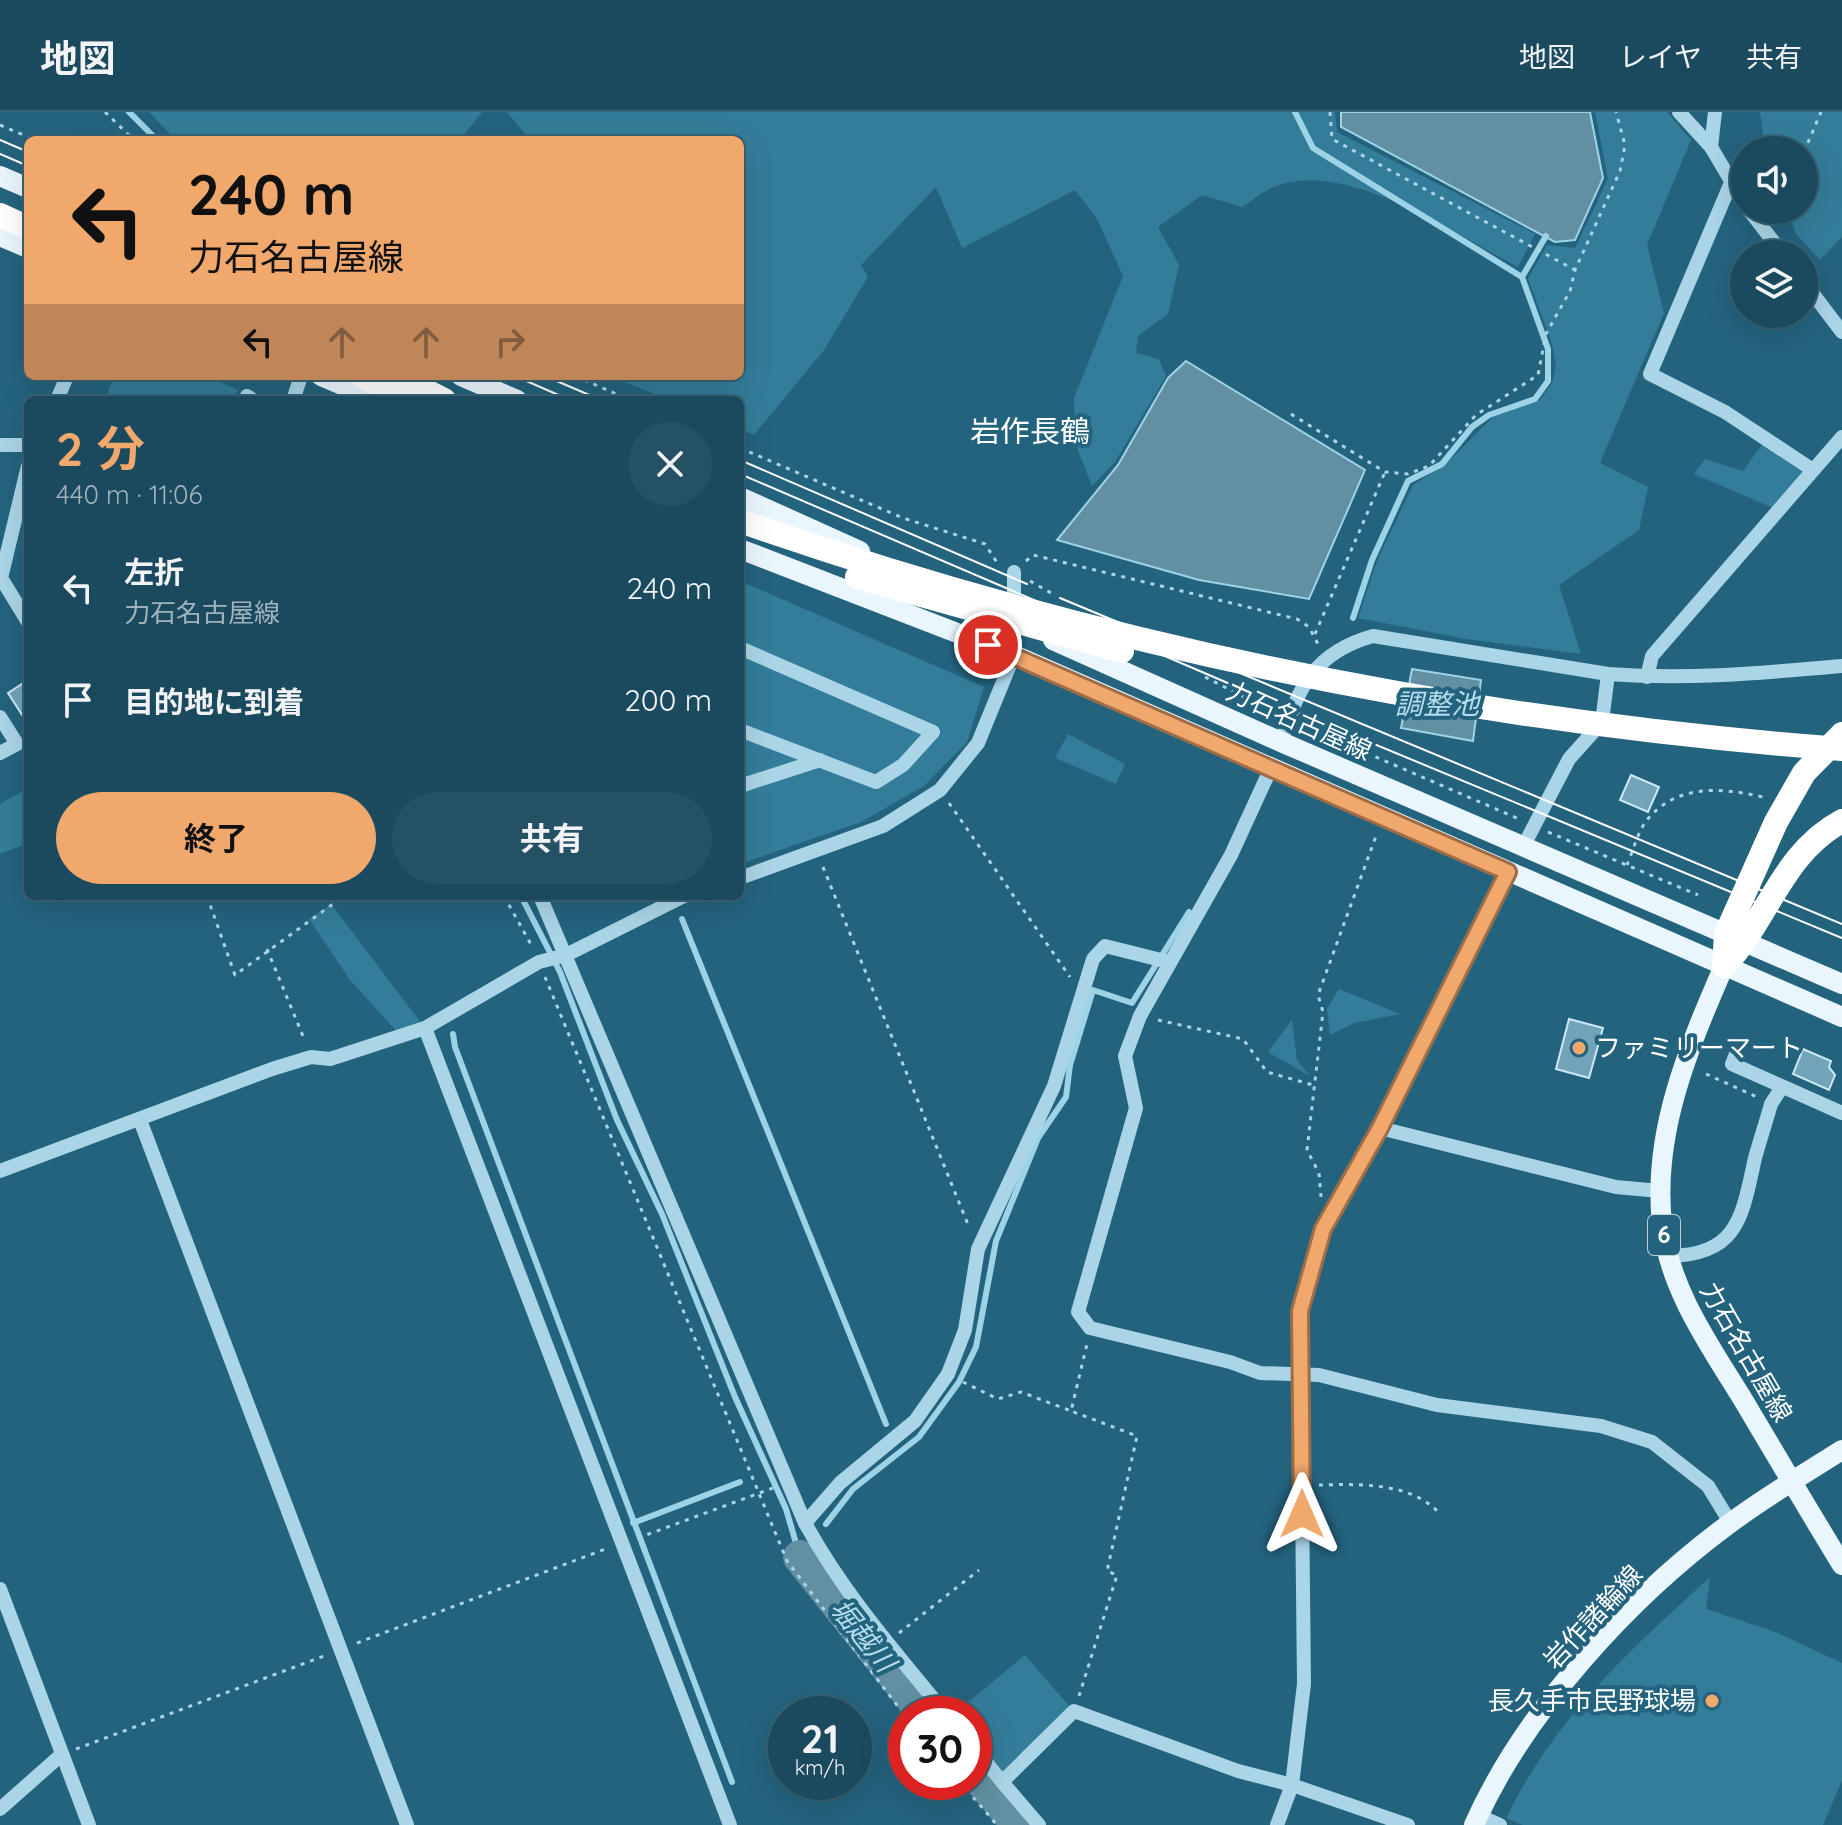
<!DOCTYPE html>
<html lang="ja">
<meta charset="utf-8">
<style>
body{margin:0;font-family:Quicksand,"Noto Sans JP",sans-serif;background:#245164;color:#f1f3f6;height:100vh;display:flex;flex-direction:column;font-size:30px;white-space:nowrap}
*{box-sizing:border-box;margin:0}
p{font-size:26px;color:#a0b3bc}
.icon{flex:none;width:44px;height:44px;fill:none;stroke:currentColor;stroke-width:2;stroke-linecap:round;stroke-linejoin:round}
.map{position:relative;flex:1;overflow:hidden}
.drawer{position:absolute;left:24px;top:284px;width:720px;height:504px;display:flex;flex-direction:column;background:#1b4a5e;border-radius:12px;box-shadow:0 8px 32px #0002,0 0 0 2px #396273}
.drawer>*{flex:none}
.banner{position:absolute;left:24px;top:24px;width:720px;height:244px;border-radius:12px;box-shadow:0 8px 32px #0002,0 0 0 2px #396273;background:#f0a86d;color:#111;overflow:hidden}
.controls{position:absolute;left:1730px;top:24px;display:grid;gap:16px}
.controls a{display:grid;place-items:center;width:88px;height:88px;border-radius:50%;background:#1b4a5e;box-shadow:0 8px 32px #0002,0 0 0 2px #396273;font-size:40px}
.speed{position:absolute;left:768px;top:1584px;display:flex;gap:16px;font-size:40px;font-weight:700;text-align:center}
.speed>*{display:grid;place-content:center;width:104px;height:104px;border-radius:50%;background:#1b4a5e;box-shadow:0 8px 32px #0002,0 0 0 2px #396273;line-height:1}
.speed small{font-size:20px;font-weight:400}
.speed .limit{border:12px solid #d22;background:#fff;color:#111}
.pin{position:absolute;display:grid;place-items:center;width:68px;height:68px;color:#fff;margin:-34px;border:4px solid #fff;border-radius:50%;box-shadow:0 2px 8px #0007}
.me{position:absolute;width:88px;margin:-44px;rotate:0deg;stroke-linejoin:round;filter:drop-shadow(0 0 6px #0008)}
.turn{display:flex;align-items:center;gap:28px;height:168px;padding:0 32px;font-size:36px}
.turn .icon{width:104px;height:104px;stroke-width:2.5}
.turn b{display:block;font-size:56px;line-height:68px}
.lanes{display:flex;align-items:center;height:76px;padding:0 32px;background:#0003;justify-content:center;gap:40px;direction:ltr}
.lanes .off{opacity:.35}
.round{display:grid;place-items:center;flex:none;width:84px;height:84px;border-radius:42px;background:#245164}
.overview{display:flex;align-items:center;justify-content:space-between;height:136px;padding:0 32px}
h1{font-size:48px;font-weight:700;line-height:60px;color:#f0a86d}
.primary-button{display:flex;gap:16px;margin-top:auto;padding:16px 32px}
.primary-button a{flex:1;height:92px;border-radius:48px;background:#f0a86d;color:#111;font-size:32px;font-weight:700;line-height:92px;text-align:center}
.primary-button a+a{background:#245164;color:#f1f3f6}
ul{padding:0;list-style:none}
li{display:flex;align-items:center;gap:24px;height:112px;padding:0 32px}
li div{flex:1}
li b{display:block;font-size:30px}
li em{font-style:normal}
header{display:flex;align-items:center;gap:48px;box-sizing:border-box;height:112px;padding:0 40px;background:#1b4a5e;border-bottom:2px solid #396273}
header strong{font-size:38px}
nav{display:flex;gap:44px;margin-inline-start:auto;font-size:28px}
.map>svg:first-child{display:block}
</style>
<header>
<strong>地図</strong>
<nav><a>地図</a><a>レイヤ</a><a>共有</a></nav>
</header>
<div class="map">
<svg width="1842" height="1713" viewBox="0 0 1842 1713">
<rect width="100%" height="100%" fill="#24637e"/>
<!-- green -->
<g fill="#347d9a">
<polygon points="149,0 482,0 460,28 385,28 376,25 375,28 176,28"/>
<path d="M 507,0 L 1335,0 L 1337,20 L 1535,122 L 1518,155 C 1456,123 1350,49 1279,73 C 1266,77 1253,88 1242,95 L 1202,83 L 1158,115 L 1179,153 L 1168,202 L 1138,224 L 1136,241 L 1159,247 L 1166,264 L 1115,350 L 1092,374 L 1075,331 L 1074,286 L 1123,164 L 1096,105 L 1075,78 L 962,136 L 936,75 L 861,153 L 868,165 L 824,238 L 754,323 L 740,317 L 740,288 L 669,288 L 610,264 L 740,264 L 740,28 L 530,28 Z"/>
<polygon points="1595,0 1667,0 1691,28 1647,133 1664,201 1600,351 1648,375 1639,418 1559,473 1581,542 1466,527 1358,506 1377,449 1413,373 1446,352 1493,305 1540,288 1552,271 1556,254 1552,232 1528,167 1547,133 1575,136 1608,67"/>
<polygon points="1760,0 1842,0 1842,125 1820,148 1796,122 1787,98 1804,98 1804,38 1765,38"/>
<polygon points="114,264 206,264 238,278 234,288 105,288"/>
<polygon points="1766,327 1813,358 1778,398 1694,362 1705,347 1743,359"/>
<polygon points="740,469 984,575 967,630 924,674 861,710 740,752"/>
<polygon points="1068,622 1125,652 1116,672 1055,646"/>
<polygon points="28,676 28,731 0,742 0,692"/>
<polygon points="331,792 425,916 401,924 350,868 309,807"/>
<polygon points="1339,877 1400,902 1354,911 1330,923 1327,897"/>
<polygon points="1292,908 1297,948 1310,964 1268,940"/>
<path d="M 1710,1465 L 1706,1497 L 1778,1521 L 1842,1551 L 1842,1668 L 1823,1713 L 1523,1713 L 1506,1706 C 1558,1602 1626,1542 1710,1465 Z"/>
<polygon points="1025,1543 1071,1596 1004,1663 974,1627 974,1602 954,1602"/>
</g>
<!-- water -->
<g fill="#6290a2" stroke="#9dd3e7" stroke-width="2">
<polygon points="1341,0 1590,0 1603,66 1575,128 1555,130 1341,15"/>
<polygon points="1186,249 1365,358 1309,487 1199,468 1057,428 1118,353 1168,266"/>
<polygon points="1412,557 1481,568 1473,629 1401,616"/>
</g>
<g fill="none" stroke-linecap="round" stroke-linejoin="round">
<!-- stream -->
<g stroke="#9dd3e7" stroke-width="6">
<polyline points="129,0 157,28"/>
<polyline points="1295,0 1313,36 1522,165"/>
<polyline points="1353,506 1372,448 1408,369 1442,352 1472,315 1489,303 1535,287 1548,269 1548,237 1522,165 1546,124"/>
<polyline points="521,784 560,860 617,1008 662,1102 735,1285 786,1397 800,1445"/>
<polyline points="682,807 886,1312"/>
<polyline points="453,922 455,935 732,1670"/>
<polyline points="633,1411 740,1370"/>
<polyline points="826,1412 853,1377 919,1325 959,1270 976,1235 996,1129 1038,1026 1066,985 1070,953 1093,878 1132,891 1189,800"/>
</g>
<!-- river -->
<g stroke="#6290a2" stroke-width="34">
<polyline points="800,1445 925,1602"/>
<polyline points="974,1660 1019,1713"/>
</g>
</g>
<!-- building -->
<g fill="#71a4b9" stroke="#cce9f5" stroke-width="2">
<polygon points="28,568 28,612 8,581"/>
<polygon points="1631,663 1659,675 1648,700 1620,688"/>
<polygon points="1569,907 1603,916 1589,966 1556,957"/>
<polygon points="1803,937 1831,949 1829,955 1835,963 1829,978 1793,962"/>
</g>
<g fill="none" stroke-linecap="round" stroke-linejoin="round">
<!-- path -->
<g stroke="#a9d5e6" stroke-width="3" stroke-dasharray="4 6" stroke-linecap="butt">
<polyline points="105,0 134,28"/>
<polyline points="1330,0 1332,27 1575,158"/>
<polyline points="0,13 35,28"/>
<polyline points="1804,40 1821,0"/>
<polyline points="575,264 630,288"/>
<polyline points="1291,302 1385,360 1408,362 1429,354 1476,303 1538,263 1546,222 1570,179 1575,158 1620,59 1625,33 1616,0"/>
<polyline points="740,336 903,406 985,432 998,452"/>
<polyline points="1026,449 1033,443 1297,507 1309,515 1319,534"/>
<polyline points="1030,469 1051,481"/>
<polyline points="1315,522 1385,360"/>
<polyline points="1205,565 1273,600"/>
<polyline points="1302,613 1519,707"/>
<polyline points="949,691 1070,865"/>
<polyline points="1548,720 1698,783"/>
<path d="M 1627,753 C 1633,739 1638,719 1647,708 C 1678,670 1726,676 1767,686"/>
<polyline points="823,755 969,1115"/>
<polyline points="207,784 235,863 344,784"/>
<polyline points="504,784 533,836"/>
<polyline points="267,837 305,929"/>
<polyline points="545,865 787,1449 906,1605"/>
<polyline points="1158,908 1243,927 1267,960 1313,973"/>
<polyline points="1706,962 1757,985"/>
<polyline points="1321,1085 1319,1061 1307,1038 1323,900 1318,883 1376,724"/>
<polyline points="963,1270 998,1287 1021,1280 1071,1299"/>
<path d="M 1319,1373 C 1359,1372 1411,1370 1439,1401"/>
<polyline points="638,1426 773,1376"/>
<polyline points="899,1521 979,1458"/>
<polyline points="357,1531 608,1436"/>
<polyline points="1079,1584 1117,1463 1107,1459 1137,1324 1071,1299 1087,1232"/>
<polyline points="76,1637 324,1544"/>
<polyline points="960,1670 997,1713"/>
</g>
<!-- minor -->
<g stroke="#a9d5e6" stroke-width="14">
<polyline points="1679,0 1711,35 1744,91"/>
<polyline points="1711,35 1715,0"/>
<polyline points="1730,73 1650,262 1725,300 1813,358"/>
<polyline points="1749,98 1783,142"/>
<polyline points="1804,170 1842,220"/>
<polyline points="57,288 67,264"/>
<polyline points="245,288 247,284 253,288"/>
<polyline points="293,288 301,264"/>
<polyline points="0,333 28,333"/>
<polyline points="28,354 1,466 28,510"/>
<polyline points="740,536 933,620 903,653 876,670 740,618"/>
<polyline points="1647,565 1652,544 1842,325"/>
<polyline points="0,605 17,632 0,641"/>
<path d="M 1281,630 C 1298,575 1315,540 1373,524 L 1608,562 C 1690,568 1760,561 1842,554"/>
<polyline points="1271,656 1231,743 1140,904 1125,944 1136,996 1078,1200 1090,1216 1230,1250 1260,1261 1319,1263 1437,1293 1601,1314 1652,1330 1708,1374 1730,1410"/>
<polyline points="740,674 820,648"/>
<polyline points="1523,735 1569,647 1602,610 1608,562"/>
<polyline points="740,766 883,714 940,678 978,631 1014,543 1014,460"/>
<path d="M 540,784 L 805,1411 C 843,1481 896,1541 946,1602"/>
<polyline points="425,916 730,1713"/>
<polyline points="1736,942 1732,952 1842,1001"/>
<polyline points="140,1008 407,1713"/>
<polyline points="1380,1016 1616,1075 1660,1079"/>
<polyline points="0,1059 272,957 311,945 330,947 425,916 539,850 566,843 684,784"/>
<path d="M 1668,1144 C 1739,1143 1742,1104 1755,1046 C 1760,1028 1766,1010 1771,992 L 1782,975"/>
<polyline points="805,1411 840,1371 915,1309 948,1262 965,1218 978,1137 1054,974 1093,847 1105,834 1169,850"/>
<polyline points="0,1477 89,1713"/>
<polyline points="974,1635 1002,1670"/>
<polyline points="0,1697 61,1643"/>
<polyline points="1478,1703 1500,1713"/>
<polyline points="1039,1713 1002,1670 1074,1599 1238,1659 1292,1673 1408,1713"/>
<polyline points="1277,1713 1292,1673 1304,1572 1300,1199 1323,1117 1380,1016 1508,760"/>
</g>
<!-- major -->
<g stroke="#eaf6fd" stroke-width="20">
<polyline points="0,64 28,76"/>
<polyline points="0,124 28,136"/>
<polyline points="321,264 378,288"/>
<polyline points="461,264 517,288"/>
<polyline points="740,385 860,439"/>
<polyline points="740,437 1014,543 1842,905"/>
<polyline points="1053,528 1281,630 1842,872"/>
<path d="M 1724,854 C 1689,935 1652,1020 1662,1111 C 1669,1178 1711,1235 1745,1291 C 1777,1345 1809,1399 1842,1453"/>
<path d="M 1474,1713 C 1524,1600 1630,1485 1729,1412 C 1765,1385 1804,1362 1842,1338"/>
</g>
<!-- highway -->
<g stroke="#fff" stroke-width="24">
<polyline points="0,103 28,116"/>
<polyline points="361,264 408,288"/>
<polyline points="397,264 444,288"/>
<polyline points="1724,854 1726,822 1776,710 1804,661 1842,622"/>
<path d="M 1724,854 C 1768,808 1782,741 1842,709"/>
</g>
<!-- tram -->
<g stroke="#fff" stroke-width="2">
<polyline points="0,28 28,40"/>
<polyline points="0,42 28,54"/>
<polyline points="515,264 570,288"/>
<polyline points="545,264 601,288"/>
<polyline points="740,348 1027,472"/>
<polyline points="740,362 1251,581 1842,826"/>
<polyline points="1060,486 1842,812"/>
</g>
<!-- highway-bridge -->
<g stroke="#fff" stroke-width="24">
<path d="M 740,409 C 1096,533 1466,609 1842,637"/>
<polyline points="857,465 1122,539"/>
</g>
</g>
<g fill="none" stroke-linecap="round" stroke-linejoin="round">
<!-- route casing -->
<g stroke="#9c6d47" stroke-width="20">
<polyline id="route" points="988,533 1508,760 1380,1016 1323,1117 1300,1199 1302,1402"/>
</g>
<!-- route -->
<use href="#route" stroke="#f0a86d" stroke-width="14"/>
</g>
<!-- markers -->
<g fill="#f0a86d" stroke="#24637e" stroke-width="3">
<circle cx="1579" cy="936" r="8"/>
<circle cx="1712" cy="1589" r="8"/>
</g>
<g text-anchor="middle" stroke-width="8" stroke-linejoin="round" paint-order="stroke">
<!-- shield labels -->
<rect fill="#24637e" stroke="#bdd0d8" stroke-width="2" x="1648" y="1103" width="32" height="40" rx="6"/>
<g font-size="24" font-weight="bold" fill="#fff">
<text x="1664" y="1131">6</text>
</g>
<!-- street labels -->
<g font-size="26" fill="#fff" stroke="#24637e">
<text transform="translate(1299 609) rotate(24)" y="9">力石名古屋線</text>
<text transform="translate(1746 1240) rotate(60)" y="9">力石名古屋線</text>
<text transform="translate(1593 1505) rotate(-47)" y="9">岩作諸輪線</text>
</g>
<!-- poi labels -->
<g font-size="26" fill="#fff" stroke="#24637e" text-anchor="start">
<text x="1595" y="945">ファミリーマート</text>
<text x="1696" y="1598" text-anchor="end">長久手市民野球場</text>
</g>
<!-- water labels -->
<g font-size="28" font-style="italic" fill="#b4deee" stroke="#24637e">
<text x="1437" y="602">調整池</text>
<text transform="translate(863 1523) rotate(51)" y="10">堀越川</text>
</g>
<!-- quarter labels -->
<g font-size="30" fill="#fff" stroke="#24637e">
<text x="1030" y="330">岩作長鶴</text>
</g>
</g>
</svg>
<div class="controls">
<a><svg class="icon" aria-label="sound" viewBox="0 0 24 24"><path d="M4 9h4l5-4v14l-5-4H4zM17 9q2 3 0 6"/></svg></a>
<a><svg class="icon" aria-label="layers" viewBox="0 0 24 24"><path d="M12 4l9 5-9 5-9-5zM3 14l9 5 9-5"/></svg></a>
</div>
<div class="speed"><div>21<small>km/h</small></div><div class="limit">30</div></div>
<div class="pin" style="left:988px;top:533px;background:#d93025"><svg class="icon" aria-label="arrive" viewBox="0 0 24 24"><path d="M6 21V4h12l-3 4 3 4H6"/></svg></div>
<svg class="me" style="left:1302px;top:1402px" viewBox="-20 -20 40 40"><path d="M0-17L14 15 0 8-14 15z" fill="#f0a86d" stroke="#fff" stroke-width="4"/></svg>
<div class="banner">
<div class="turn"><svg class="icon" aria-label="left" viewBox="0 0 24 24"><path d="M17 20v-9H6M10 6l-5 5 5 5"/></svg><div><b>240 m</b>力石名古屋線</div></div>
<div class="lanes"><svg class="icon" aria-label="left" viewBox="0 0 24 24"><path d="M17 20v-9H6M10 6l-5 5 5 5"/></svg><svg class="icon off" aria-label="ahead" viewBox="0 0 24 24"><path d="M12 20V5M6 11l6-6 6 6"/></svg><svg class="icon off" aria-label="ahead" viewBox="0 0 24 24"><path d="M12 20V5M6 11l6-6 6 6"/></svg><svg class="icon off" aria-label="right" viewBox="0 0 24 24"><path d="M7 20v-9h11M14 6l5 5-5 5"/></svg></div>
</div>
<section class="drawer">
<div class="overview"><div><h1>2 分</h1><p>440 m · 11:06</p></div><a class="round"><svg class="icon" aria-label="close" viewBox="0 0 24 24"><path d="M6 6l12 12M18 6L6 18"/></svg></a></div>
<ul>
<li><svg class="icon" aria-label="left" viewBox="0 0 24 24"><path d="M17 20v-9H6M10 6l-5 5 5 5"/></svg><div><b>左折</b><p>力石名古屋線</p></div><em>240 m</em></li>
<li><svg class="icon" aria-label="arrive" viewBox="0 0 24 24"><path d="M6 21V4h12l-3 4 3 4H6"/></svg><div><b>目的地に到着</b></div><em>200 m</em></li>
</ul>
<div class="primary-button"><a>終了</a><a>共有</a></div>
</section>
</div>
